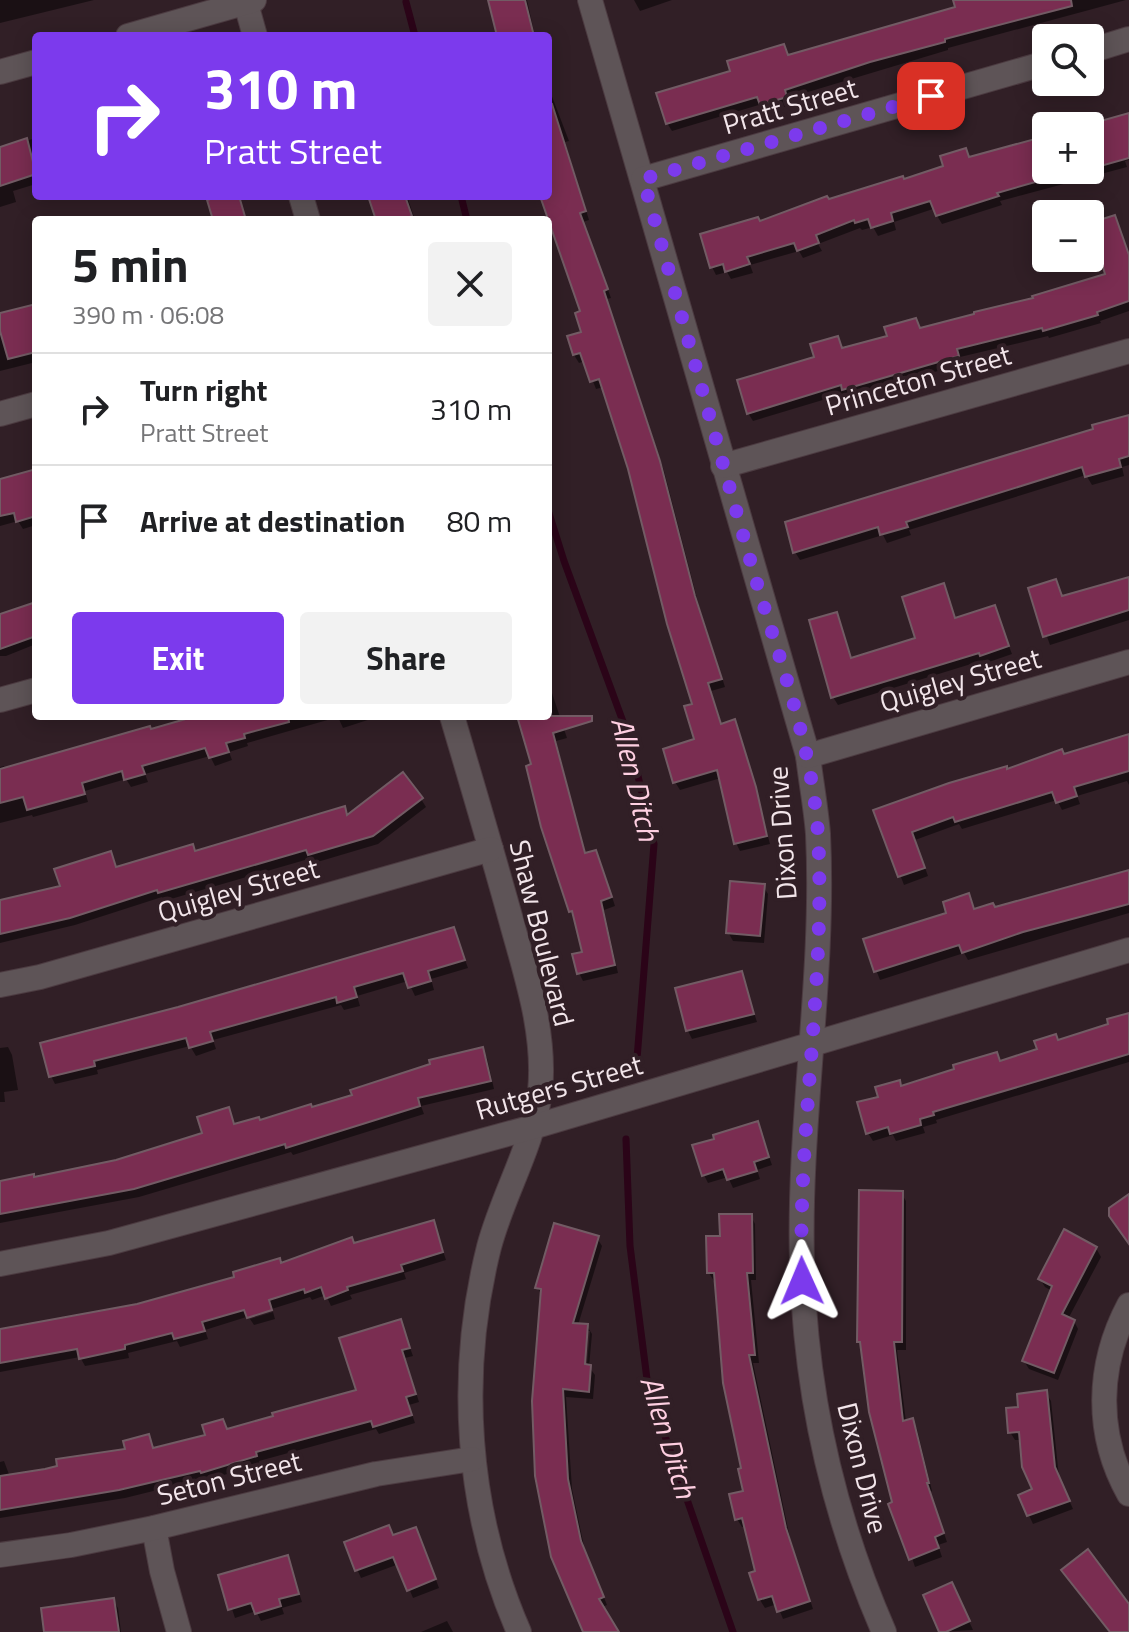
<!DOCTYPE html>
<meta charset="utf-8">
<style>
body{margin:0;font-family:"Titillium Web",sans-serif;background:#f2f2f2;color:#202124;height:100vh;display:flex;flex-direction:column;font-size:30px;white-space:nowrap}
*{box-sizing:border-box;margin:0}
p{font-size:26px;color:#757577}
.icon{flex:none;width:44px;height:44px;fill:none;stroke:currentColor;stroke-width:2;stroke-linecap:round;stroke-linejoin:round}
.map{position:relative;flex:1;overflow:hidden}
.panel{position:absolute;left:32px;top:216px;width:520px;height:504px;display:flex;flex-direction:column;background:#fff;border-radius:8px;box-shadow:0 4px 20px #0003}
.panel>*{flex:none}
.guide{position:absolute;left:32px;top:32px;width:520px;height:168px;border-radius:8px;box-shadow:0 4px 20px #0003;background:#7c3aed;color:#fff;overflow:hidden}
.buttons{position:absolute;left:1032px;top:24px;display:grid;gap:16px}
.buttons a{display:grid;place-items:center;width:72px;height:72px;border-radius:8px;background:#fff;box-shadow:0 4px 20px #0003;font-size:40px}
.pin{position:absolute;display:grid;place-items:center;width:68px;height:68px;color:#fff;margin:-34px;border-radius:16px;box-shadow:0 4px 12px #0006}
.me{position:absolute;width:88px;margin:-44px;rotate:359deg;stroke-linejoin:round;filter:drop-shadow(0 0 6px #0008)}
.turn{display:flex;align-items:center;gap:28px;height:168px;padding:0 40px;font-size:36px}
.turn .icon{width:104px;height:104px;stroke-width:2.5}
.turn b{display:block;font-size:56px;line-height:68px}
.round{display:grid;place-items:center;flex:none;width:84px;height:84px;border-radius:8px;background:#f2f2f2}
.head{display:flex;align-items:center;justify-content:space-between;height:136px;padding:0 40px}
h1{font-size:48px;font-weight:700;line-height:60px}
.button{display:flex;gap:16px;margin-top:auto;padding:16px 40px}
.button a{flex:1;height:92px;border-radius:8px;background:#7c3aed;color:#fff;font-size:32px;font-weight:700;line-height:92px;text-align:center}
.button a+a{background:#f2f2f2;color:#202124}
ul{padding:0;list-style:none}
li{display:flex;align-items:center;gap:24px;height:112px;padding:0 40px;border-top:2px solid #e0e0e0}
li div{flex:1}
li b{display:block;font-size:30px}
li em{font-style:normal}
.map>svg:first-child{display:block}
</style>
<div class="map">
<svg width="1129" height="1632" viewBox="0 0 1129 1632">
<rect width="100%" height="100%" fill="#311f26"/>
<!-- shadow -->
<g fill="#0007" fill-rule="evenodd">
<polygon points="0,0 94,0 0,23"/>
<polygon points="490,0 527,0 535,36 499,36"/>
<polygon points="634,0 672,0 640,11"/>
<polygon points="961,0 1126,0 948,48 948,50 788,98 790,105 766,112 762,104 672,131 667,123 789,57 958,8"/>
<polygon points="354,32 357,36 341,36"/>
<polygon points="548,86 569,141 565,142 589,220 583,222 611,298 607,299 664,471 699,606 725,687 711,691 722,725 734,722 739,730 770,844 740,851 736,843 721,778 680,790 675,782 697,741 695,705 630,469 604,387 596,389 585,361 579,363 574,355 584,333 583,312 543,196 548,196"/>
<polygon points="1129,113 1129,160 1125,161 1127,167 1000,201 1002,205 942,224 933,209 894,222 896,230 878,236 873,227 862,230 860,228 818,244 822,251 803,258 799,251 750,265 753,273 731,279 727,272 716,275 712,267 760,223 946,167 965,150 970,159 1046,137 1046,170 1090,170 1090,126 1085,126"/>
<polygon points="36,138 36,184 13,191 16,202 0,207 0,148"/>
<polygon points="370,196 407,196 415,220 378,220"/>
<polygon points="1114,217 1129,255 1129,311 1100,321 1101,323 1049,338 1048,336 960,357 962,364 849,397 846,393 753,421 748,413 816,359 837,339 843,350 889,337 915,320 920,328 1035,299 1108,275 1091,225"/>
<polygon points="36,306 36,362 0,371 0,315"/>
<polygon points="1129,417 1129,465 1122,467 1124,476 1092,485 1086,475 909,530 911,535 887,543 883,535 800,560 795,552"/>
<polygon points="36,471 36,525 23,529 18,521 0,526 0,481"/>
<polygon points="1129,577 1129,620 1050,645 1030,589 1055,581 1063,598"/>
<polygon points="947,594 956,620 994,608 1012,654 986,663 984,660 838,705 833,697 836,614 852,660 918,639"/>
<polygon points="36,604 36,644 6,656 0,656 0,617"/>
<polygon points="548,681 567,738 556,741 580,834 586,855 596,852 600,860 615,906 604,910 618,973 583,981 579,973 584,954 519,716 548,716"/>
<polygon points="203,716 377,717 343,728 338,717 247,743 248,746 229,752 232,760 215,766 210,756 145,774 148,782 131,787 126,779 85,791 88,802 33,817 32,815 0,823 0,767 4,766 6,769"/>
<polygon points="1129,733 1129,785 1127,781 1077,796 1080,804 1062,810 1057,800 962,829 959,824 915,840 928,876 904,885 876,812 1127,736 1126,734"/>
<polygon points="421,799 426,807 378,844 314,863 312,858 164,901 162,897 75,925 0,943 0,902 62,887 110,853 117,868 195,853 344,809 348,816"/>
<polygon points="1129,872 1129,913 968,960 964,953 880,980 865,941 949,914 968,896 975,911 995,909"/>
<polygon points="763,886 768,894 764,943 733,941 728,932"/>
<polygon points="454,930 468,968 431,979 434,990 415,996 408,981 357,996 360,1006 344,1010 341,1005 213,1040 216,1049 196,1056 190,1046 97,1070 98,1074 55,1084 51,1076 179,1009"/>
<polygon points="741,973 757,1022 692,1039 688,1031 677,990"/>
<polygon points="1129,1015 1129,1062 936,1120 937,1123 923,1127 925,1133 896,1141 893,1135 873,1141 868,1133 880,1098 899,1082 902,1088 1001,1063 1111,1026"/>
<polygon points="8,1047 12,1055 18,1090 4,1092 5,1102 0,1102 0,1048"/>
<polygon points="482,1050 487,1058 494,1089 421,1106 424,1114 293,1155 291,1152 139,1197 0,1223 0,1183 34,1179 116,1162 204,1134 228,1110 235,1126 260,1122 355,1096"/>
<polygon points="757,1123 772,1165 757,1170 760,1179 733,1188 728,1177 708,1183 704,1175"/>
<polygon points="901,1193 906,1201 906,1350 897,1350 906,1422 912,1421 917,1429 932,1491 930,1492 947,1542 938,1545 942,1557 915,1567 894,1504 862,1348 859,1342"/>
<polygon points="751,1216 755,1224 756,1280 751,1280 759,1363 753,1363 790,1538 813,1609 783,1619 777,1604 765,1608 760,1600 752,1574 757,1573 746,1526 742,1527 737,1519 745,1492 743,1469 717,1281 714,1281 709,1273 722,1238"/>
<polygon points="433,1222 446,1260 404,1273 406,1279 350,1295 352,1299 331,1306 326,1295 312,1300 310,1297 205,1330 208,1339 180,1347 177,1341 128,1353 129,1358 85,1366 80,1357 0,1372 0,1331 137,1306"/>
<path d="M 597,1238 L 602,1246 L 578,1325 L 587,1326 L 592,1334 L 589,1367 L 595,1375 L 593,1399 L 566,1397 L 572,1489 L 585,1551 L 607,1605 L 602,1607 L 616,1632 L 584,1632 L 542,1296 L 537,1287 ZM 586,1331 L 590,1331 L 586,1374 L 582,1374 Z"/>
<polygon points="1096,1248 1101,1257 1068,1319 1074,1321 1078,1329 1058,1380 1029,1369 1024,1361 1052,1291 1045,1287 1040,1279"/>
<polygon points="273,1312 275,1319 254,1325 250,1319"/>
<polygon points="400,1321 413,1356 405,1358 419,1402 409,1405 415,1423 379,1434 376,1429 259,1461 260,1464 207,1480 206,1478 125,1498 0,1518 0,1462 4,1461 10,1477 128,1450 148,1437 154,1450 228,1431 358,1392"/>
<polygon points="1046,1393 1051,1401 1059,1477 1073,1509 1033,1524 1020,1496 1034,1490 1021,1440 1015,1440 1010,1432 1021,1409"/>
<polygon points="394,1537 420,1537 439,1588 413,1598 399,1564 361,1578 346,1544"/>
<polygon points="287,1557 302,1602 282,1608 284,1614 261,1621 256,1611 235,1618 221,1576"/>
<polygon points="956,1593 973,1630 941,1632"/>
<polygon points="113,1600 118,1608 121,1632 46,1632"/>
<polygon points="447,1621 453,1632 421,1632"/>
</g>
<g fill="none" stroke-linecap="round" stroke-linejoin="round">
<!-- stream -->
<g stroke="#2b0418" stroke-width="7">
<polyline points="406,2 415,36"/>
<polyline points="461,196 467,220"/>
<polyline points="548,510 564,561 629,738 654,844 637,1059"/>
<polyline points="626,1139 630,1246 648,1387 733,1632"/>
</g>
</g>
<!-- building -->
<g fill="#7a2d51" stroke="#725b64" stroke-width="2">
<polygon points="488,0 525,0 534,36 497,36"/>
<polygon points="953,0 1071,0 1072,6 945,39 945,42 870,62 785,90 787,97 760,105 757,97 666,124 656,93 730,71 727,61 784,44 788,55 955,7"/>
<polygon points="552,104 586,211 580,213 608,289 604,291 660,461 695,596 722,679 708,683 721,724 735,719 756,787 767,836 734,844 717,770 673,783 663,749 694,739 684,706 692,704 667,624 628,469 599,379 590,382 580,353 573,355 567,336 581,332 575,313 580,311 540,196 548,196 548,105"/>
<polygon points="1129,113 1129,158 1090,169 1090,124"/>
<polygon points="1046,136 1046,179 997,193 999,196 936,216 930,201 891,213 893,221 871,228 868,219 855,223 854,220 816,235 819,243 797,251 794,243 747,257 750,264 725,272 723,264 710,268 700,234 758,217 760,221 827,196 829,199 903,176 904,179 943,166 940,156 966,148 969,157"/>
<polygon points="27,138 36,174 0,186 0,147"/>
<polygon points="220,196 239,196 246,220 213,220 207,200"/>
<polygon points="368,196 405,196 412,216 402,220 376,220"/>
<polygon points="1115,215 1129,255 1129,301 1097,312 1098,315 1043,331 1042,328 957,349 959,356 842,390 841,385 747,414 737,380 814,357 810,344 838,336 842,348 887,336 884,327 916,318 920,328 974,314 974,312 1033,298 1032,296 1105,274 1090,223"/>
<polygon points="36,304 36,352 8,359 0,331 0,313"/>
<polygon points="1129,415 1129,456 1119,459 1121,467 1085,477 1082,467 906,522 908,527 880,535 878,527 793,553 785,522 1093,429 1092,425"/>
<polygon points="36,469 36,516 16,522 14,513 0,516 0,479"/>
<polygon points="1129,577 1129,610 1043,637 1028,588 1056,579 1062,596"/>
<polygon points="944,583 955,618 995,605 1009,646 980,656 979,653 831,698 809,620 837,612 851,658 915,638 902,597"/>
<polygon points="36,602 36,636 0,649 0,614"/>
<polygon points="196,716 288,716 289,722 244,734 245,738 226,743 229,752 209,758 205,748 142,766 145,774 124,780 122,771 82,783 85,794 27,810 23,797 0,803 0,769 150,726 151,729"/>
<polygon points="517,716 592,716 592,721 553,733 585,853 596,850 612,897 601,901 615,965 577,974 572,954 582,952 572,911 569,912 541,827 526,766 531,764"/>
<polygon points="1129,734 1129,771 1074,787 1077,796 1056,803 1052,792 955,822 953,817 912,832 925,868 898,877 873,810 949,783 1007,766 1007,769 1062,749 1064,754"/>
<polygon points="403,772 423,798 373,836 308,855 306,850 158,893 157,890 70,918 0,934 0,900 60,886 54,869 111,851 116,867 193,844 195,851 345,806 347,815"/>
<polygon points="1129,870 1129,904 1023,932 962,953 959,945 874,972 863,939 946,913 943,902 969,893 974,909 993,903 995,907"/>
<polygon points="730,881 765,884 760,936 726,933"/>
<polygon points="454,927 465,960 428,971 431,981 408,988 403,973 354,987 357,997 337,1003 336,997 210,1032 213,1041 189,1048 186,1038 94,1061 95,1066 49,1077 40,1043 178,1007"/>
<polygon points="742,971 754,1014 686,1031 675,988"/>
<polygon points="1129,1013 1129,1054 933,1112 934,1115 920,1119 921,1125 890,1134 888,1127 866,1134 857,1102 878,1097 875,1087 900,1080 901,1086 954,1069 953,1065 997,1052 1000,1061 1037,1049 1034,1041 1056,1034 1058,1040 1108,1024 1107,1019"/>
<polygon points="483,1047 491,1081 418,1098 420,1106 286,1148 285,1144 134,1189 0,1214 0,1181 34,1174 34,1177 116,1160 202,1133 197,1117 229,1107 234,1124 259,1117 260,1120 311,1104 312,1107 352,1095 350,1090 430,1064 429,1060"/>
<polygon points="758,1121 769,1157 754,1162 757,1171 727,1180 723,1169 702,1176 692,1145 714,1139 713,1135"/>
<polygon points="859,1190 903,1191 902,1342 894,1342 903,1421 913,1418 929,1483 927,1483 944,1533 935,1537 939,1548 909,1560 888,1504 892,1502 869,1412 860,1342 857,1342"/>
<polygon points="1129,1194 1129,1244 1109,1216 1109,1208"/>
<polygon points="719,1214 752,1214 753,1273 747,1273 755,1355 749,1355 786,1528 810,1601 777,1612 772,1596 758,1600 749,1573 755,1571 742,1518 735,1520 729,1494 743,1491 738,1469 741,1468 723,1383 714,1273 707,1273 706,1236 720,1236"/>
<polygon points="434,1220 443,1252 401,1265 403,1271 347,1287 348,1290 325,1299 321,1287 305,1293 304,1289 269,1300 272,1310 247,1318 244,1310 202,1322 205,1331 174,1339 172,1333 125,1345 125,1349 79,1359 77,1349 0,1363 0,1329 137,1304 234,1277 233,1272 280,1258 281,1263 352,1237 354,1243"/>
<polygon points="554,1223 599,1236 573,1323 588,1324 585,1364 591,1365 589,1392 563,1389 568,1479 581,1541 604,1597 599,1599 619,1632 583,1632 551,1557 535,1476 532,1401 541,1289 535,1288"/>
<polygon points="1064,1229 1097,1247 1062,1314 1075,1320 1054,1373 1022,1361 1052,1286 1038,1279"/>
<polygon points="401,1319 410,1348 402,1350 416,1394 406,1397 412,1415 373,1427 371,1421 256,1452 257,1456 201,1473 200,1471 119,1490 0,1510 0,1476 45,1469 57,1466 56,1459 125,1449 123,1441 149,1434 153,1448 205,1435 202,1425 223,1419 227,1429 273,1416 272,1413 356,1390 339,1338"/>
<polygon points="1047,1390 1055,1467 1070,1501 1027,1516 1018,1495 1032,1489 1022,1467 1019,1432 1008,1433 1006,1408 1018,1407 1017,1394"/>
<polygon points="389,1525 393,1535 416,1527 436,1579 407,1591 393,1557 355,1571 344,1542"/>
<polygon points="1088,1549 1129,1604 1129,1632 1110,1632 1061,1570"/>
<polygon points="288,1555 299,1594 279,1599 281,1606 255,1614 251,1603 228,1610 218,1575"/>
<polygon points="952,1582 970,1621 946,1632 939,1632 923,1595"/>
<polygon points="114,1598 119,1632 44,1632 41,1608"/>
</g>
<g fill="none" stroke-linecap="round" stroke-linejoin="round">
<!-- street casing -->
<g stroke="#4c3b41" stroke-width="26">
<g id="street">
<polyline points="245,0 255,36"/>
<path d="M 590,0 L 808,756 C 811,782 816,808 818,834 C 825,977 798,1120 802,1263 C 805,1391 833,1515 884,1632"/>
<polyline points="128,36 254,0"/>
<polyline points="1090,51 1129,39"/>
<polyline points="0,72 36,62"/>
<polyline points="643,179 1046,63"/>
<polyline points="301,196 308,220"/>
<polyline points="0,414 36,404"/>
<polyline points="723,466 1129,351"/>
<polyline points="0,700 36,690"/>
<path d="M 452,716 C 472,784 492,851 511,920 C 526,975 546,1033 540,1092 C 533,1146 503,1194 489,1247 C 457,1374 466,1511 519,1632"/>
<polyline points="808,756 1129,662"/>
<polyline points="0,985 40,977 491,849"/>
<polyline points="0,1264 109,1243 533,1127 1129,950"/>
<path d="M 1129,1305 C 1097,1365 1095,1434 1129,1494"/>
<polyline points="154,1528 162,1571 179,1632"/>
<polyline points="0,1555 71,1545 154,1528 376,1474 472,1459"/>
</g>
</g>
<!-- street -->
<use href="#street" stroke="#5e5457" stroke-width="24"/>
</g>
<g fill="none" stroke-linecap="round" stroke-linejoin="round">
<!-- route -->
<path stroke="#7c3aed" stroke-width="14" stroke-dasharray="0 25.2" d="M 802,1281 C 797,1132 826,983 818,834 C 812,743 778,656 753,570 C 716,440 680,310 643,179 L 931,96"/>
</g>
<g text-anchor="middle" stroke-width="8" stroke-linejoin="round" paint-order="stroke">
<!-- street labels -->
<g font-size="28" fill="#f2e5ea" stroke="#311f26">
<text transform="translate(790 106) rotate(-16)" y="10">Pratt Street</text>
<text transform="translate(918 380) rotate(-16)" y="10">Princeton Street</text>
<text transform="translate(960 680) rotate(-16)" y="10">Quigley Street</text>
<text transform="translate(782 833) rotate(-94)" y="10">Dixon Drive</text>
<text transform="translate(238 890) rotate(-16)" y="10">Quigley Street</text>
<text transform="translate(542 933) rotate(76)" y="10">Shaw Boulevard</text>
<text transform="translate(559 1087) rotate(-16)" y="10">Rutgers Street</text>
<text transform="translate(863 1468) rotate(76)" y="10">Dixon Drive</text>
<text transform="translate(229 1478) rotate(-14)" y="10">Seton Street</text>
</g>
<!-- water labels -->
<g font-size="30" font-style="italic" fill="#fecfe1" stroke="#311f26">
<text transform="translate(635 779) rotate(77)" y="10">Allen Ditch</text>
<text transform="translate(668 1437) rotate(73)" y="10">Allen Ditch</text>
</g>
</g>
</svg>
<div class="buttons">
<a><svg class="icon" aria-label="search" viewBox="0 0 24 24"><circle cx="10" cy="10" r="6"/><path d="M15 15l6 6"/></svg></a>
<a>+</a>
<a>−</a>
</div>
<div class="pin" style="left:931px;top:96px;background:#d93025"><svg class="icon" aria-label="arrive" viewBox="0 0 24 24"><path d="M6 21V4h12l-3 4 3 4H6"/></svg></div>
<svg class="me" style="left:802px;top:1281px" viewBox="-20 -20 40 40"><path d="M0-17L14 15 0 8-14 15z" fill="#7c3aed" stroke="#fff" stroke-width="4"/></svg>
<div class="guide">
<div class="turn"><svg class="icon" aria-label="right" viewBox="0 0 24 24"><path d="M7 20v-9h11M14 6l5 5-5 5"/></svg><div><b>310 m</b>Pratt Street</div></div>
</div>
<section class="panel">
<div class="head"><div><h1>5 min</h1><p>390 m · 06:08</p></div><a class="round"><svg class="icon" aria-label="close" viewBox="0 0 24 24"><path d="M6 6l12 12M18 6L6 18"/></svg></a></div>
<ul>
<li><svg class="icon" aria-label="right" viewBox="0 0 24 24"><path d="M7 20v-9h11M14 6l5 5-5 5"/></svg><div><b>Turn right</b><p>Pratt Street</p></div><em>310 m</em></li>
<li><svg class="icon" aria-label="arrive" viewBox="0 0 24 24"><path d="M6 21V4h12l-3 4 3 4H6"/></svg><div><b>Arrive at destination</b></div><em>80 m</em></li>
</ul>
<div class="button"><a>Exit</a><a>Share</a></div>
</section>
</div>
